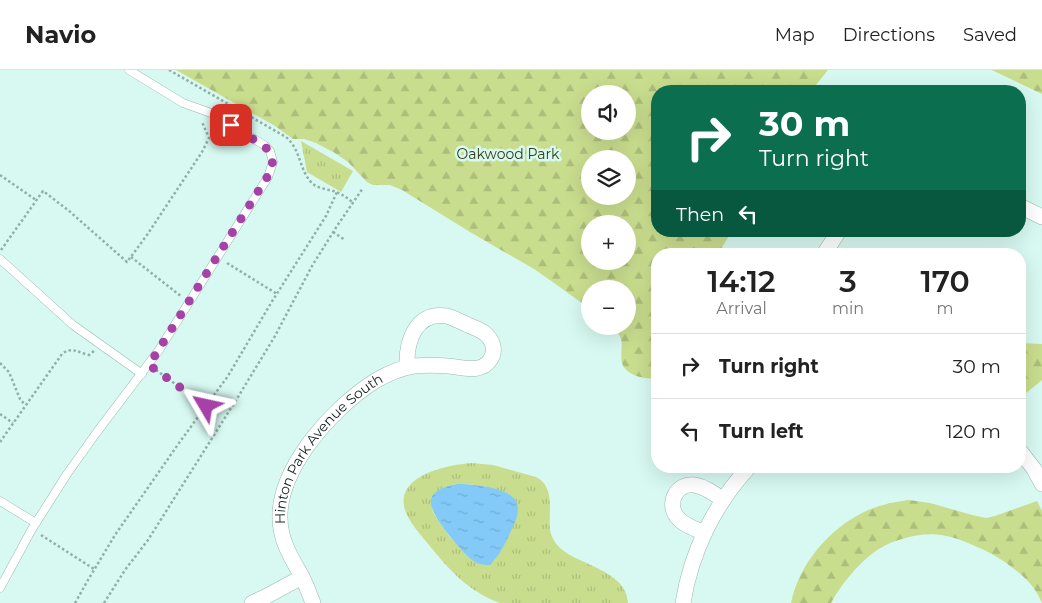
<!DOCTYPE html>
<meta charset="utf-8">
<style>
body{margin:0;font-family:Montserrat,sans-serif;background:#f6f6f6;color:#222;height:100vh;display:flex;flex-direction:column;font-size:19px;white-space:nowrap}
*{box-sizing:border-box;margin:0}
p{font-size:16px;color:#767676}
.icon{flex:none;width:28px;height:28px;fill:none;stroke:currentColor;stroke-width:2;stroke-linecap:round;stroke-linejoin:round}
.map{position:relative;flex:1;overflow:hidden}
.side{position:absolute;left:651px;top:178px;width:375px;height:225px;display:flex;flex-direction:column;background:#fff;border-radius:20px;box-shadow:0 5px 20px #0002}
.side>*{flex:none}
.guide{position:absolute;left:651px;top:15px;width:375px;height:152px;border-radius:20px;box-shadow:0 5px 20px #0002;background:#0b6e4f;color:#fff;overflow:hidden}
.controls{position:absolute;left:581px;top:15px;display:grid;gap:10px}
.controls a{display:grid;place-items:center;width:55px;height:55px;border-radius:50%;background:#fff;box-shadow:0 5px 20px #0002;font-size:25px}
.pin{position:absolute;display:grid;place-items:center;width:42px;height:42px;color:#fff;margin:-21px;border-radius:10px;box-shadow:0 2px 8px #0006}
.me{position:absolute;width:55px;margin:-28px;rotate:306deg;stroke-linejoin:round;filter:drop-shadow(0 0 4px #0008)}
.turn{display:flex;align-items:center;gap:18px;height:105px;padding:0 25px;font-size:22px}
.turn .icon{width:65px;height:65px;stroke-width:2.5}
.turn b{display:block;font-size:35px;line-height:42px}
.then{display:flex;align-items:center;height:48px;padding:0 25px;background:#0003;gap:10px;font-size:19px}
.eta{display:flex;justify-content:space-evenly;align-items:center;height:85px;text-align:center}
.eta b{font-size:30px;font-weight:600;line-height:35px}
ul{padding:0;list-style:none}
li{display:flex;align-items:center;gap:15px;height:65px;padding:0 25px;border-top:1px solid #e0e0e0}
li div{flex:1}
li b{display:block;font-size:19px}
li em{font-style:normal}
header{display:flex;align-items:center;gap:30px;box-sizing:border-box;height:70px;padding:0 25px;background:#fff;border-bottom:1px solid #e0e0e0}
header strong{font-size:24px}
nav{display:flex;gap:28px;margin-inline-start:auto;font-size:18px}
.map>svg:first-child{display:block}
</style>
<header>
<strong>Navio</strong>
<nav><a>Map</a><a>Directions</a><a>Saved</a></nav>
</header>
<div class="map">
<svg width="1042" height="533" viewBox="0 0 1042 533">
<defs>
<pattern id="grass-tufts" width="24" height="20" patternUnits="userSpaceOnUse" patternTransform="scale(1.25)"><rect width="24" height="20" fill="#c9dd8e"/><path d="M3 7l-1-3M5 7V3M7 7l1-3M15 17l-1-3M17 17v-4M19 17l1-3" fill="none" stroke="#acbe7a"/></pattern>
<pattern id="forest-firs" width="22" height="20" patternUnits="userSpaceOnUse" patternTransform="scale(1.25)"><rect width="22" height="20" fill="#c9dd8e"/><path d="M5 1l3.5 6h-7zM16 11l3.5 6h-7z" fill="#acbe7a"/></pattern>
<pattern id="water-ripples" width="26" height="14" patternUnits="userSpaceOnUse" patternTransform="scale(1.25)"><rect width="26" height="14" fill="#83caf8"/><path d="M2 4q2-2 4 0t4 0M15 11q2-2 4 0t4 0" fill="none" stroke="#70add4"/></pattern>
</defs>
<rect width="100%" height="100%" fill="#d7f9f1"/>
<!-- grass -->
<g fill="url(#grass-tufts)" fill-rule="evenodd">
<polygon points="301,71 353,101 341,122 307,102"/>
<path d="M 471,393 L 493,395 L 536,407 C 556,417 548,443 550,460 C 551,466 555,473 559,477 C 577,495 627,500 628,533 L 500,533 C 468,521 450,501 429,475 C 421,465 406,449 404,436 C 399,404 449,395 471,393 ZM 457,414 C 475,414 494,417 510,425 L 468,486 L 449,466 L 433,442 L 431,428 C 437,419 447,416 457,414 Z"/>
</g>
<!-- forest -->
<g fill="url(#forest-firs)" fill-rule="evenodd">
<path d="M 176,0 L 828,0 L 811,21 L 658,21 L 658,161 L 732,161 L 718,184 L 658,184 L 658,308 C 646,310 626,306 622,293 C 620,286 623,277 621,269 C 619,263 615,260 611,256 L 628,256 L 628,219 L 590,219 L 590,239 L 557,215 L 534,199 L 470,162 L 402,120 L 390,115 L 373,115 L 367,112 L 348,92 L 335,83 L 316,73 L 304,69 L 293,69 L 275,56 ZM 590,24 L 628,24 L 628,61 L 590,61 ZM 590,89 L 628,89 L 628,126 L 590,126 ZM 590,154 L 628,154 L 628,191 L 590,191 Z"/>
<polygon points="991,0 1042,0 1042,24 994,1"/>
<polygon points="1020,273 1042,274 1042,310 1025,324 1020,326"/>
<path d="M 909,430 L 930,433 L 972,445 L 986,448 L 995,446 L 1037,431 L 1042,441 L 1042,533 C 1040,529 1038,524 1035,520 C 1024,504 1001,488 984,480 C 971,474 956,467 941,465 C 920,462 890,470 873,483 C 857,495 840,516 831,533 L 791,533 C 799,494 829,459 864,442 C 879,435 894,432 909,430 Z"/>
</g>
<!-- water -->
<path fill="url(#water-ripples)" d="M 457,414 C 472,414 508,417 516,431 C 521,441 515,452 511,461 C 506,473 499,486 490,495 C 484,495 480,495 475,492 C 464,485 427,443 431,429 C 434,419 448,416 457,414 Z"/>
<g fill="none" stroke-linecap="round" stroke-linejoin="round">
<!-- lane casing -->
<g stroke="#97b8b0" stroke-width="9">
<g id="lane">
<polyline points="0,189 73,255 142,304"/>
<polyline points="0,431 36,453"/>
<polyline points="0,518 32,459 67,404 97,362 159,280 268,107 273,92 270,81 264,75 211,43 183,33 129,0"/>
</g>
</g>
<!-- street casing -->
<g stroke="#97b8b0" stroke-width="16">
<g id="street">
<polyline points="1020,136 1042,147"/>
<polyline points="824,184 839,161"/>
<polyline points="1020,381 1034,399 1042,414"/>
<path d="M 704,463 C 696,459 683,455 677,447 C 666,433 677,412 695,415 C 706,417 715,424 723,430"/>
<polyline points="252,533 265,527 302,507"/>
<path id="s1" d="M 313,533 C 309,523 306,514 301,505 C 294,492 285,479 282,464 C 268,407 331,339 375,311 C 387,304 400,298 414,296 C 425,295 436,295 448,296 C 461,297 481,304 490,290 C 493,286 494,281 493,276 C 490,263 478,259 468,255 C 461,252 454,248 447,246 C 415,241 406,272 407,297"/>
<path d="M 683,533 C 691,482 715,433 750,396"/>
</g>
</g>
<!-- path -->
<g stroke="#93ada7" stroke-width="2.5" stroke-dasharray="2.5 2.5" stroke-linecap="butt">
<path d="M 169,0 L 286,67 C 301,80 299,99 311,112 C 317,119 328,119 336,122 C 343,125 348,128 353,133"/>
<polyline points="0,105 36,130"/>
<polyline points="333,162 345,170"/>
<polyline points="1,180 43,121 68,140 127,192 147,165 202,82 209,68 202,52"/>
<polyline points="131,187 182,227"/>
<polyline points="227,193 277,224"/>
<polyline points="0,293 9,302 20,329 25,335"/>
<polyline points="156,300 206,336"/>
<polyline points="0,344 13,353"/>
<path d="M 0,372 L 62,284 C 72,276 79,283 89,285 L 94,281"/>
<polyline points="41,465 94,499"/>
<polyline points="75,533 88,510 115,465 179,373 228,306 271,233 326,146 337,122"/>
<polyline points="104,533 125,500 148,470 238,327 275,266 312,196 337,156 363,118"/>
</g>
<!-- lane -->
<use href="#lane" stroke="#fff" stroke-width="8"/>
<!-- street -->
<use href="#street" stroke="#fff" stroke-width="15"/>
</g>
<g fill="none" stroke-linecap="round" stroke-linejoin="round">
<!-- route -->
<path stroke="#a642a7" stroke-width="9" stroke-dasharray="0 16.2" d="M 206,336 L 149,295 L 271,101 C 274,91 272,83 264,76 L 231,55"/>
</g>
<g text-anchor="middle" stroke-width="5" stroke-linejoin="round" paint-order="stroke">
<!-- park labels -->
<g font-size="14" fill="#343c15" stroke="#d7f9f1">
<text x="508" y="89">Oakwood Park</text>
</g>
<!-- street labels -->
<g font-size="14" fill="#172421" stroke="#d7f9f1">
<text dy="5" stroke="none"><textPath href="#s1" startOffset="179">Hinton Park Avenue South</textPath></text>
</g>
</g>
</svg>
<div class="controls">
<a><svg class="icon" aria-label="sound" viewBox="0 0 24 24"><path d="M4 9h4l5-4v14l-5-4H4zM17 9q2 3 0 6"/></svg></a>
<a><svg class="icon" aria-label="layers" viewBox="0 0 24 24"><path d="M12 4l9 5-9 5-9-5zM3 14l9 5 9-5"/></svg></a>
<a>+</a>
<a>−</a>
</div>
<div class="pin" style="left:231px;top:55px;background:#d93025"><svg class="icon" aria-label="arrive" viewBox="0 0 24 24"><path d="M6 21V4h12l-3 4 3 4H6"/></svg></div>
<svg class="me" style="left:206px;top:336px" viewBox="-20 -20 40 40"><path d="M0-17L14 15 0 8-14 15z" fill="#a642a7" stroke="#fff" stroke-width="4"/></svg>
<div class="guide">
<div class="turn"><svg class="icon" aria-label="right" viewBox="0 0 24 24"><path d="M7 20v-9h11M14 6l5 5-5 5"/></svg><div><b>30 m</b>Turn right</div></div>
<div class="then">Then<svg class="icon" aria-label="left" viewBox="0 0 24 24"><path d="M17 20v-9H6M10 6l-5 5 5 5"/></svg></div>
</div>
<section class="side">
<div class="eta">
<div><b>14:12</b><p>Arrival</p></div>
<div><b>3</b><p>min</p></div>
<div><b>170</b><p>m</p></div>
</div>
<ul>
<li><svg class="icon" aria-label="right" viewBox="0 0 24 24"><path d="M7 20v-9h11M14 6l5 5-5 5"/></svg><div><b>Turn right</b></div><em>30 m</em></li>
<li><svg class="icon" aria-label="left" viewBox="0 0 24 24"><path d="M17 20v-9H6M10 6l-5 5 5 5"/></svg><div><b>Turn left</b></div><em>120 m</em></li>
</ul>
</section>
</div>
